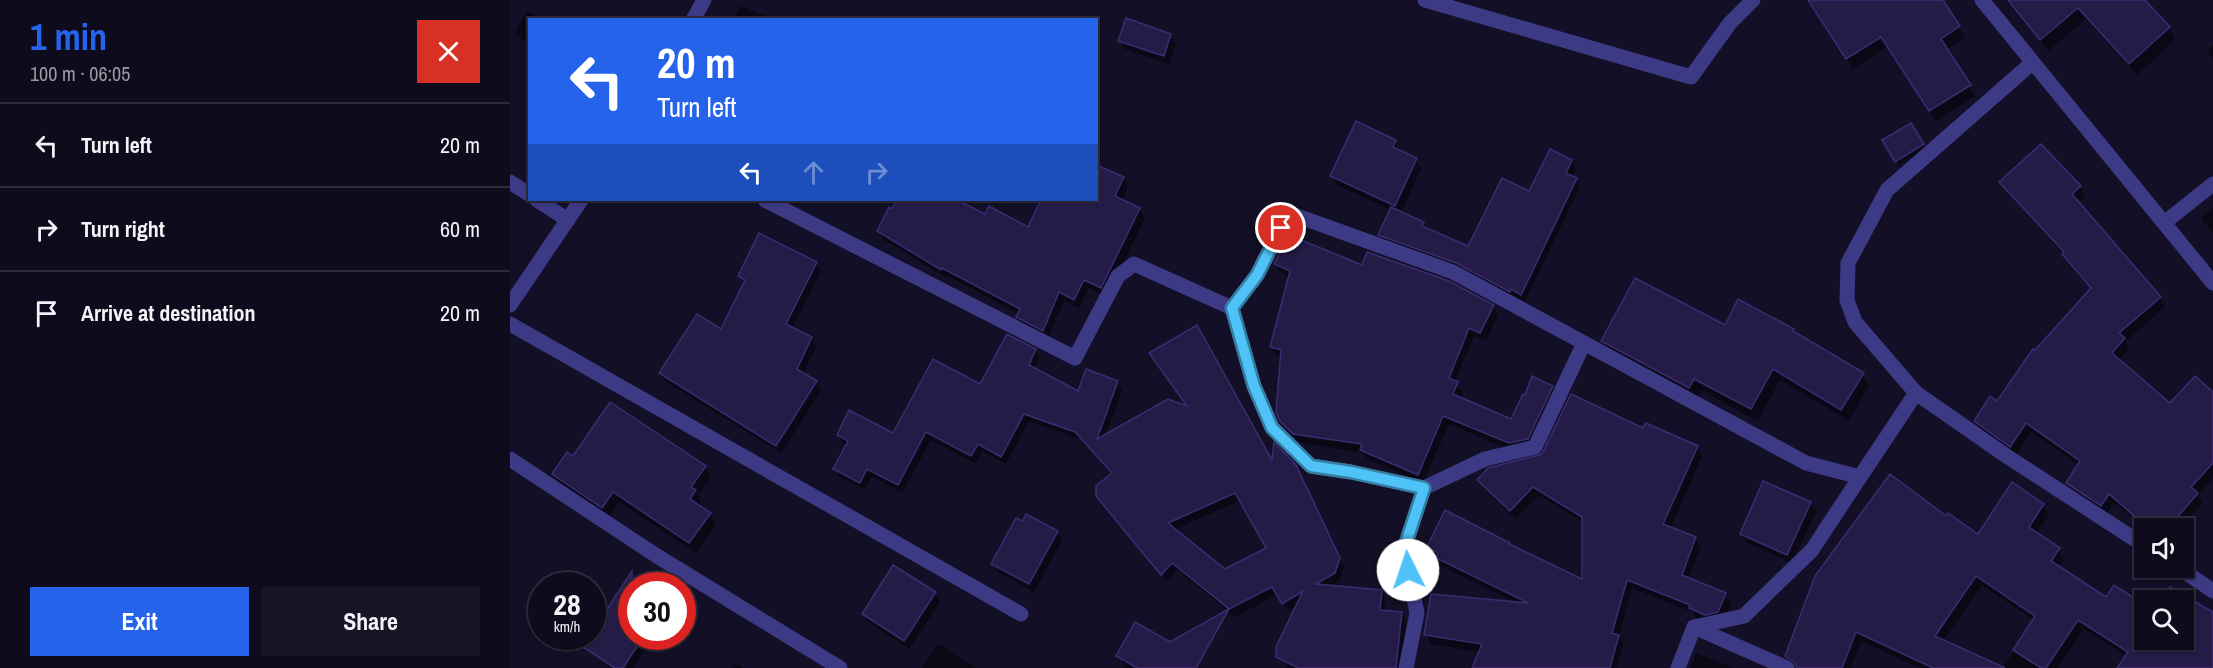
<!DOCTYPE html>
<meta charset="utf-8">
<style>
body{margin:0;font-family:"Archivo Narrow",sans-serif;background:#171425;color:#f1f3f6;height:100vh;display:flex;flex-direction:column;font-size:22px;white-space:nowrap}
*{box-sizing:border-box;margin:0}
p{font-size:20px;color:#9b9ba3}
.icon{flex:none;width:33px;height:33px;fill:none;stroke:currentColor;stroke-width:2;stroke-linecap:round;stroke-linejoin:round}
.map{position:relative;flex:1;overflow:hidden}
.panel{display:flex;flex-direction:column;background:#0e0b1c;width:510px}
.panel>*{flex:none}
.hud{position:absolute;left:18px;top:18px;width:570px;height:183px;border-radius:0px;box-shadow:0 2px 4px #0004,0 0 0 2px #2e2b3b;background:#2563eb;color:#fff;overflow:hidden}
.fabs{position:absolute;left:1624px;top:518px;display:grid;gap:12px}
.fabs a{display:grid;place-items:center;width:60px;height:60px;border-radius:0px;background:#0e0b1c;box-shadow:0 2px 4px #0004,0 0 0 2px #2e2b3b;font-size:30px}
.speed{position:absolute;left:18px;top:572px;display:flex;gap:12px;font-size:30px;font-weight:700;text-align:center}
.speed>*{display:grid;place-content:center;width:78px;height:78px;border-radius:50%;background:#0e0b1c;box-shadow:0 2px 4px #0004,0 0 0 2px #2e2b3b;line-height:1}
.speed small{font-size:15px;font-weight:400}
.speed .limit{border:9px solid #d22;background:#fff;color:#111}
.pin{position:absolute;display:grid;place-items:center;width:51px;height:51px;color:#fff;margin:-26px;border:3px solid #fff;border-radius:50%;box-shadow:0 2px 6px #0007}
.me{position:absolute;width:66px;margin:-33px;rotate:356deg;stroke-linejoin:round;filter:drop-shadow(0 0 4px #0008)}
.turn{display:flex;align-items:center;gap:21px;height:126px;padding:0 30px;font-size:27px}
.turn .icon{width:78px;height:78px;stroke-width:2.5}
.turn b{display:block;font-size:42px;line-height:51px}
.lanes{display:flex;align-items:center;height:57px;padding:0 30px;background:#0003;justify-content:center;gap:30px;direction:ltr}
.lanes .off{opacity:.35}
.round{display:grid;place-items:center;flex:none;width:63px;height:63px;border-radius:0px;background:#171425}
.head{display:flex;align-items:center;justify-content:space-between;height:102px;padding:0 30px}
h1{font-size:36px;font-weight:700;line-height:45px;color:#2563eb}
.primary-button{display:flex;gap:12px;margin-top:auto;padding:12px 30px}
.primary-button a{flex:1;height:69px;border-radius:0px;background:#2563eb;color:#fff;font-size:24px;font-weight:700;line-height:69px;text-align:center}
.primary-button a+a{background:#171425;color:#f1f3f6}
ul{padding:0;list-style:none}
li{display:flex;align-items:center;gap:18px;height:84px;padding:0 30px;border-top:2px solid #2e2b3b}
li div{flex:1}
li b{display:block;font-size:22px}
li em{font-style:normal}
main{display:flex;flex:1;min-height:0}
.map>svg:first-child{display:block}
</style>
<main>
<section class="panel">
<div class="head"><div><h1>1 min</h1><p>100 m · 06:05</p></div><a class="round" style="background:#d93025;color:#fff"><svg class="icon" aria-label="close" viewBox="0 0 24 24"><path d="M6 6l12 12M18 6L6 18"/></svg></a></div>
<ul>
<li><svg class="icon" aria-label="left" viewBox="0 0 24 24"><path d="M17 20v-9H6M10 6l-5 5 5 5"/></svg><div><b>Turn left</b></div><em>20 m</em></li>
<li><svg class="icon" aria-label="right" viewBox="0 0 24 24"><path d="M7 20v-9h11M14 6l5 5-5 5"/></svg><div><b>Turn right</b></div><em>60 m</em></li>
<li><svg class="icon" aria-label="arrive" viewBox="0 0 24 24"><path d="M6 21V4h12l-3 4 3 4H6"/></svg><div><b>Arrive at destination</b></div><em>20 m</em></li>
</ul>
<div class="primary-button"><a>Exit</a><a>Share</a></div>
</section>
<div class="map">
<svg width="1703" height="668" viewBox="0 0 1703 668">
<rect width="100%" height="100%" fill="#130f26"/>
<!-- shadow -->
<g fill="#0007" fill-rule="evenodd">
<polygon points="1299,0 1431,0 1455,38 1436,50 1465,96 1426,121 1378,46 1343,69"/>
<polygon points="1520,0 1633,0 1659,28 1665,40 1627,75 1576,19 1538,51 1515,22 1508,10"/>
<polygon points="230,6 266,20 225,20"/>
<polygon points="17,11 33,20 20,20 20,43 8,37 5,32"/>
<polygon points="660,35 666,44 659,64 615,49 609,40"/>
<polygon points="1703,45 1703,59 1698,50"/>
<polygon points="1401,125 1415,149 1389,165 1374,141"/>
<polygon points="885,141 890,152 906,160 911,169 891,213 913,223 917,230 958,248 1020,193 1061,161 1066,169 1062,177 1066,179 1070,187 1015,301 874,242 870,235 881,210 827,185 822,176"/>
<polygon points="1531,146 1570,187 1575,197 1568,203 1650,298 1655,307 1615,342 1619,349 1609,361 1660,406 1703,394 1703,478 1688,495 1692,503 1671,528 1635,529 1604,502 1597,514 1563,492 1558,483 1569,465 1521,432 1506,455 1471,431 1465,421 1487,403 1525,352 1581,289 1559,264 1554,254 1497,192 1491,182"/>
<polygon points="613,178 618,187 612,201 629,209 635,219 596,297 579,288 569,308 554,301 538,339 513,326 508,317 509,314 438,276 437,278 374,240 368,231 389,200 444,200 475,216 519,229 532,200 586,200"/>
<polygon points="1703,208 1703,233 1691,218"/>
<polygon points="306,263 311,271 282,329 301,338 306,346 293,374 306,383 311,391 271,453 156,382 151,373 212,332 235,284 230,276"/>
<polygon points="765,264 853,267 983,306 988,315 976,341 964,336 945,382 953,393 950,399 1002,421 1016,397 1042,387 1047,396 1023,448 1005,452 939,424 913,483 857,459 854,453 790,443 777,431 772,421 772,357 767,356 762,347 780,277 771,273"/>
<polygon points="1215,327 1283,330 1285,334 1352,374 1359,386 1339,421 1270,380 1248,421 1191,390 1186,400 1100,353 1093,341"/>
<path d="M 525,350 L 529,358 L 524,370 L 569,393 L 607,382 L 612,391 L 595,436 L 763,465 L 790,475 L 834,567 L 829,581 L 819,587 L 871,592 L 875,600 L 874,612 L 891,613 L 896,621 L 892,668 L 778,668 L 774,660 L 788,605 L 778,611 L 768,594 L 725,617 L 667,570 L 657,582 L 593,504 L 602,475 L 571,440 L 519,421 L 496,464 L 472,451 L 466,464 L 421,440 L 392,493 L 362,476 L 355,490 L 330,477 L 325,469 L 337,445 L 333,443 L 328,435 L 383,435 L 471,386 ZM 731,500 L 758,548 L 715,571 L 664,530 Z"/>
<path d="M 1134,430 L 1187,447 L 1192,457 L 1160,529 L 1185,538 L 1191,548 L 1178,579 L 1215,595 L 1221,604 L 1213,621 L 1201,624 L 1186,617 L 1183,612 L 1122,588 L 1109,637 L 1113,645 L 1107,668 L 963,668 L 970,652 L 921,644 L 916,634 L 1007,603 L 933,567 L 927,558 L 924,556 L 918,546 L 936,512 L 1073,581 L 1073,523 L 1029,495 L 1006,519 L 974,489 L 969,480 ZM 1181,607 L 1203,616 L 1201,619 L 1181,610 Z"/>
<polygon points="63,458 194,467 201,477 188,496 191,502 188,506 199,514 206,524 186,553 109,502 98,518 50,485 43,475"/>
<polygon points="1254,483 1300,504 1306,512 1282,563 1236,542 1231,533"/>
<polygon points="1533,505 1539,515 1526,533 1548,549 1554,559 1548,567 1597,599 1635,606 1635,639 1674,639 1674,600 1654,600 1660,589 1703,614 1703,668 1609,668 1617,656 1574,629 1548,668 1493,668 1524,620 1472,585 1433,641 1492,668 1409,668 1351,641 1341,668 1285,668 1282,666 1276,656 1437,518 1469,536"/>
<polygon points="547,532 552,541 524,592 488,572 483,563"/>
<polygon points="425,593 430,602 399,649 359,623 353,614"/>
<polygon points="82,636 144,636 124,668 117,668 85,647"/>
<polygon points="428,644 467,668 412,668"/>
<polygon points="1186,653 1224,668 1181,668"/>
<polygon points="608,656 684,668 614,668 615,666"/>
<polygon points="224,663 233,668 222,668"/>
</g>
<!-- building -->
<g fill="#241b47" stroke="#3b2d73" stroke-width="1.5" fill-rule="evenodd">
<polygon points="1298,0 1433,0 1450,26 1431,39 1461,85 1419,111 1371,37 1336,59"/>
<polygon points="1498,0 1635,0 1660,27 1619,64 1568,8 1530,40"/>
<polygon points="616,18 661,34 654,56 608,41"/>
<polygon points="846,121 886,140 883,147 907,158 885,206 820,176"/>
<polygon points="1401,123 1414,144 1385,162 1372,140"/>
<polygon points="1531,144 1571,186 1562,194 1651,297 1609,333 1615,338 1602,353 1660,403 1685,376 1703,392 1703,463 1681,487 1688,493 1658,528 1638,528 1599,494 1591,506 1556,483 1570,461 1516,423 1500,447 1464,421 1480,396 1487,401 1523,349 1525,350 1581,288 1552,254 1554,252 1489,182"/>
<polygon points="1040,149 1062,160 1056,173 1067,178 1011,295 1001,289 1000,292 946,263 868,235 881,207 914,222 912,226 958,246 992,178 1019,191"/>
<polygon points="586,165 614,177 605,196 630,208 591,288 574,280 564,300 549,292 533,331 506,317 510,309 432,268 431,270 367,231 379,207 382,209 387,200 447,200 475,214 479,206 518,227 531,200 586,200"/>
<polygon points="249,233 307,262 276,324 302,337 287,369 307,381 266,446 149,373 187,314 211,329 235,280 228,276"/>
<polygon points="779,235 852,265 857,252 939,281 984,305 970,333 959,328 939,378 948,382 943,394 1001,419 1013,394 1015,395 1022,376 1043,386 1018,439 999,443 933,416 908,475 850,450 852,444 783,434 770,421 766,412 771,350 760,347 780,271 764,264"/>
<polygon points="1125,278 1215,325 1228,299 1284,329 1283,331 1354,373 1331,410 1263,369 1241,409 1184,379 1179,388 1091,341"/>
<path d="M 687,325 L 762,460 L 764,442 L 786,465 L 830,558 L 825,573 L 806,584 L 872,590 L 870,610 L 892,612 L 886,668 L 788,668 L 766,657 L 766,647 L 793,591 L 772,604 L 762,587 L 719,609 L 686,668 L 627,668 L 606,656 L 625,622 L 660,642 L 719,609 L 662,563 L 651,575 L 586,496 L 586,486 L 602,473 L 565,432 L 514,414 L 491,457 L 468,444 L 461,456 L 416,432 L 388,485 L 357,469 L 350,483 L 323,469 L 338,441 L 327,435 L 339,410 L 383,433 L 423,359 L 470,384 L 497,334 L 526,349 L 519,365 L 568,391 L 576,369 L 608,381 L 587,439 L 658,399 L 677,406 L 639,353 ZM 725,493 L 756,548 L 715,569 L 658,523 Z"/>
<polygon points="1061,394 1133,428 1136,423 1188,446 1153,524 1186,537 1172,575 1216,593 1208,612 1195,615 1179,608 1180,605 1117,580 1102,633 1109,635 1100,668 962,668 972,644 914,635 921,594 1018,603 926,558 928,553 917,547 935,510 1000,543 999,544 1072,579 1072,517 1023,487 1000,511 967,480 978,468 1032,454"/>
<polygon points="100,402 196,466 181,487 186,490 180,499 201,513 179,543 103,492 92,508 42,474 57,452 63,456"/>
<polygon points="1380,474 1436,516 1438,513 1468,534 1502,482 1534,504 1519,527 1550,548 1541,561 1596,597 1604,585 1635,605 1635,639 1674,639 1674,600 1652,600 1660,587 1703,612 1703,668 1607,668 1618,652 1568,620 1536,668 1531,668 1503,650 1525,616 1466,576 1425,636 1495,668 1423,668 1346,632 1332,668 1287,668 1284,662 1275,656 1305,576"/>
<polygon points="1253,481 1301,502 1277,555 1230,534"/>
<polygon points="516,514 548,531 519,584 481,564 506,518 513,521"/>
<polygon points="383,565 426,592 394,641 352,614"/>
<polygon points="122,571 122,636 134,636 113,668 105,668 73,647 80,636 82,636 82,632"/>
</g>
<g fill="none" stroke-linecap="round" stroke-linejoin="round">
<!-- minor -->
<g stroke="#3d3a85" stroke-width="15">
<polyline points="915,0 1181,77 1220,23 1243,0"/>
<polyline points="1522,63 1377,190 1338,263 1337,300 1345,322 1406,393 1498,457 1635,546"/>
<polyline points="0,182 20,195"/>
<polyline points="27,200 58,220"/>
<polyline points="255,200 565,358 608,276 624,264 722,308"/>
<polyline points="1654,223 1703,184"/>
<polyline points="0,324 511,614"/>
<polyline points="1074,343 1025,447 975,459 914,488 841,472 801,466 762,427 744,386 722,308 747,275 779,213 943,272 1296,463 1350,477 1406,393"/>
<polyline points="0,459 147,556 330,668"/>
<polyline points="1668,567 1703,591"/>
<polyline points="1184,627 1277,668"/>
<polyline points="896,668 907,613 894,549 914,488"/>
<polyline points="1168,668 1184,627 1234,616 1302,550 1350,477"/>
</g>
<!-- tertiary -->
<g stroke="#3d3a85" stroke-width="15">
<polyline points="1472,0 1703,283"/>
<polyline points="183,20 194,0"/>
<polyline points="0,305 71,200"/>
</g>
</g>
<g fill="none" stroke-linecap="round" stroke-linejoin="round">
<!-- route casing -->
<g stroke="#337fa1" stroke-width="15">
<polyline id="route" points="771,228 747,275 722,308 744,386 762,428 801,466 841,472 914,488 894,549 898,570"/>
</g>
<!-- route -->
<use href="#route" stroke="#4fc3f7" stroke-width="10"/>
</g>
</svg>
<div class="fabs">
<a><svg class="icon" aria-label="sound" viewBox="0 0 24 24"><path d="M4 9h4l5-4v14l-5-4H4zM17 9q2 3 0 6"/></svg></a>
<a><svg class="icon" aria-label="search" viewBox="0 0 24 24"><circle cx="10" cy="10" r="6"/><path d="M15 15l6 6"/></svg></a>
</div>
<div class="speed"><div>28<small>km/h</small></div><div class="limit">30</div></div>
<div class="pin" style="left:771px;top:228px;background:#d93025"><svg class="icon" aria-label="arrive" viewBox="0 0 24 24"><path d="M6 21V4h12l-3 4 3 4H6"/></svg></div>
<svg class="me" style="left:898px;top:570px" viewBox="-20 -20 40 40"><circle r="19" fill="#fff"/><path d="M0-13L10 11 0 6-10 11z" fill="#4fc3f7"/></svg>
<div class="hud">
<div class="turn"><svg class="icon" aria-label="left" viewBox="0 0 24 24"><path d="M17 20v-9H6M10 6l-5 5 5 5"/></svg><div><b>20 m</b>Turn left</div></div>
<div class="lanes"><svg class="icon" aria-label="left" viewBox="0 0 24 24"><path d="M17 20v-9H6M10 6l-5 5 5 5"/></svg><svg class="icon off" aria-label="ahead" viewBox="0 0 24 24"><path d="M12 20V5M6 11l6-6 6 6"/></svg><svg class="icon off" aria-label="right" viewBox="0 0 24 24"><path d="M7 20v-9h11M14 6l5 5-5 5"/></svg></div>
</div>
</div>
</main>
